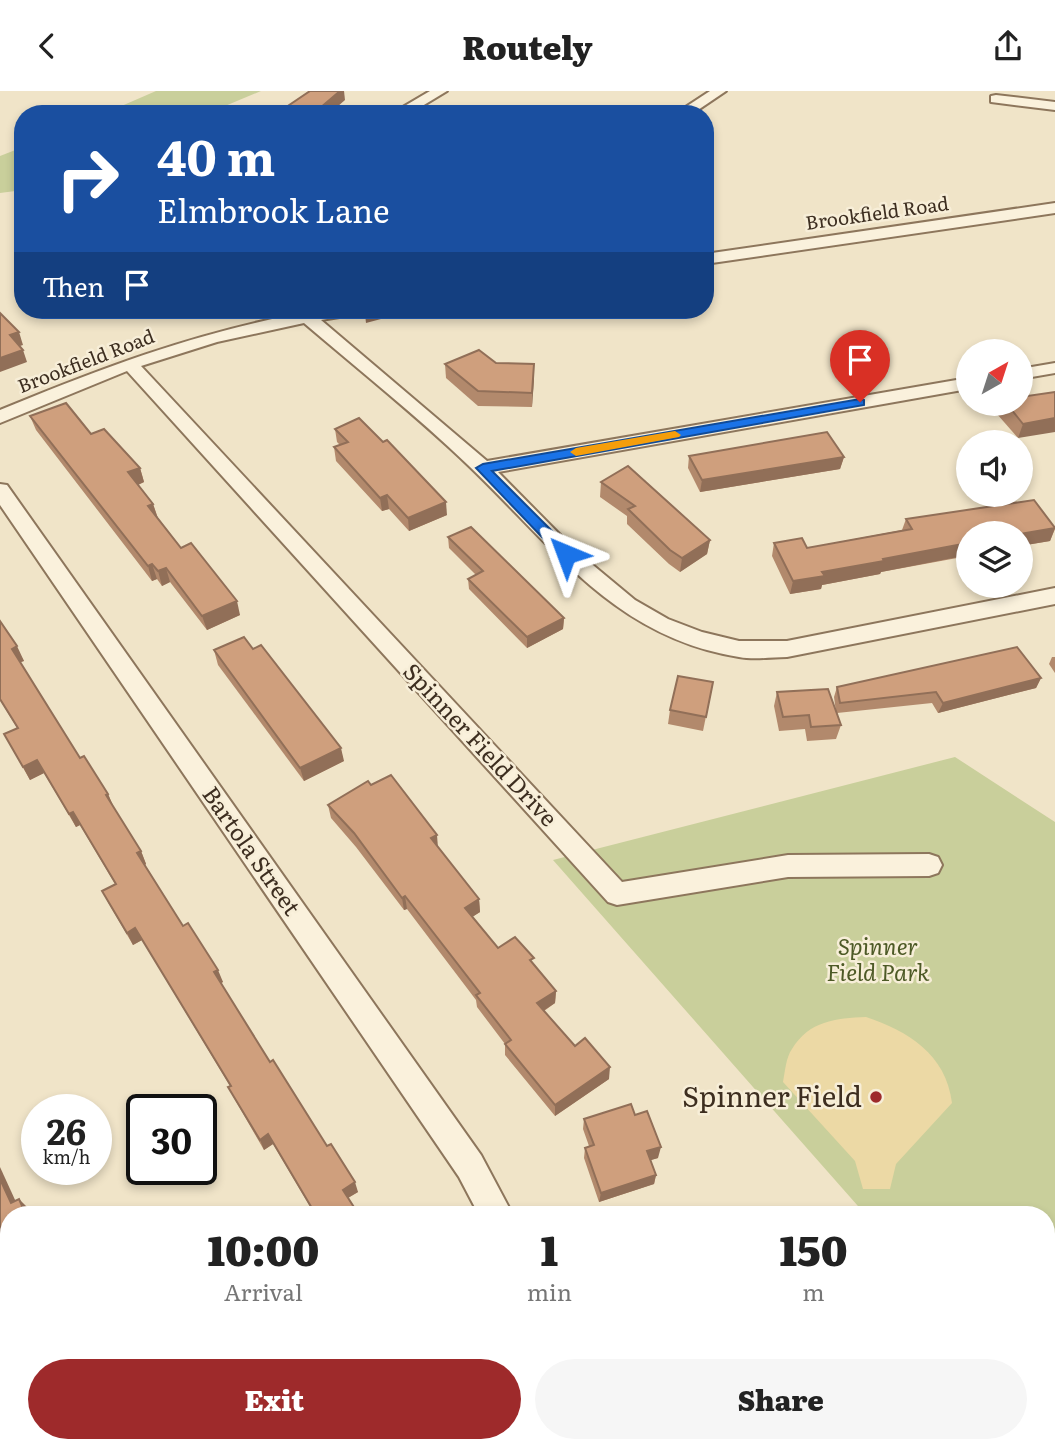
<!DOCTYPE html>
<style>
body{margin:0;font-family:Literata,serif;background:#f6f6f6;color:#222;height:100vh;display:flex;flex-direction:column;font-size:26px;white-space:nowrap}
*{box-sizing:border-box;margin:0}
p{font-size:23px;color:#767676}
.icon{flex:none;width:38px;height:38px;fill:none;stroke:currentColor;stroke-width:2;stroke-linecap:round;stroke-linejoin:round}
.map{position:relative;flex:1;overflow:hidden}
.panel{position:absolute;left:0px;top:1115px;width:1055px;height:247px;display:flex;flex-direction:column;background:#fff;border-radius:28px 28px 0 0;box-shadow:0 4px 10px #0003}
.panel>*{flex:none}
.top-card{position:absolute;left:14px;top:14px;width:700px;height:214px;border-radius:28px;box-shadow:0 4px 10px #0003;background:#1a4fa0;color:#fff;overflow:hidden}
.needle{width:46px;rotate:39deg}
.tools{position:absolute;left:956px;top:248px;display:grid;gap:14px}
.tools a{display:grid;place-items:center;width:77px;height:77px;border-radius:50%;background:#fff;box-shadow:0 4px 10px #0003;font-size:35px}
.speed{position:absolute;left:21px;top:1003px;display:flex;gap:14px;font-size:35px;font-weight:700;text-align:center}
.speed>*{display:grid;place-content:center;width:91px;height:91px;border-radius:50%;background:#fff;box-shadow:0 4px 10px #0003;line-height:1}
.speed small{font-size:18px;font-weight:400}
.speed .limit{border:4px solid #111;border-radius:10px;background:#fff;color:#111}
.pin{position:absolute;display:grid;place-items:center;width:60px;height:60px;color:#fff;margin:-72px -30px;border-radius:50% 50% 50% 0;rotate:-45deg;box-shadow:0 0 7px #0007}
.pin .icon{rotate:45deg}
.me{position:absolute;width:77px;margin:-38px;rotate:316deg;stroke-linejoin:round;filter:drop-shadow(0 0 5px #0008)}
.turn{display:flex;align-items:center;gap:24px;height:147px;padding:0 28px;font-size:32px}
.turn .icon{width:91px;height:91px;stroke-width:2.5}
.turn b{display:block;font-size:49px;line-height:60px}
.then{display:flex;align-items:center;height:66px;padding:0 28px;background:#0003;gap:14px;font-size:26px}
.eta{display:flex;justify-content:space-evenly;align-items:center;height:119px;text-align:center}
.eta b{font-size:42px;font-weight:800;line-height:49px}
.action{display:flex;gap:14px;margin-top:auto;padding:14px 28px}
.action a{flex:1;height:80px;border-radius:42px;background:#9e2a2b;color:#fff;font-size:28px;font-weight:800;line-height:80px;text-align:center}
.action a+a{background:#f6f6f6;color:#222}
header{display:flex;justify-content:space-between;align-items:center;height:91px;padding:0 28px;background:#fff;font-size:32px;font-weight:800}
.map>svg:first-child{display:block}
</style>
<header><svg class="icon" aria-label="back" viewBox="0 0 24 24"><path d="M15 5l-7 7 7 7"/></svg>Routely<svg class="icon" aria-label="share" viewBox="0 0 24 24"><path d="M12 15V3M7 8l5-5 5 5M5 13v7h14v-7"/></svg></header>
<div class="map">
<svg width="1055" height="1361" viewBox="0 0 1055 1361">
<rect width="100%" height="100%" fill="#f0e4c8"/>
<!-- green -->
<g fill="#c9cf9b">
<polygon points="156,0 261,0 206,23 103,23"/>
<polygon points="23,56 23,99 0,102 0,65"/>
<polygon points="955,666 1055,731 1055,1361 811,1361 817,1353 1046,1353 1046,1124 865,1123 553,769"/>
</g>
<!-- sand -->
<path fill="#ecd9a5" d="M 866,926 C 908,940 946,963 952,1012 L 896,1073 L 890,1098 L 863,1098 L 855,1070 L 783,991 C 785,981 786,966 792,958 C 809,930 836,927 866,926 Z"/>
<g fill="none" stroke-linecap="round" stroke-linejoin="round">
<!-- street casing -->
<g stroke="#8d765c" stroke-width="4">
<g id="street">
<polygon points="430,0 447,0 409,23 391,23"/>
<polygon points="710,0 726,0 692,23 675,23"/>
<polygon points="996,4 1055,11 1055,19 991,11 991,5"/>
<polygon points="1055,112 1055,122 705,173 705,163"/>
<path d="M 297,219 L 360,219 L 358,223 L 321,229 L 487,370 L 968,287 L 968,298 L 498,381 L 576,460 L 635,509 L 668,528 L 702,541 L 739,550 L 787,550 L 1055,497 L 1055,513 L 787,566 C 771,566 755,569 739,566 C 614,546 554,456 468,374 C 416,324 359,279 304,232 L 217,251 L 141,275 L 622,791 L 788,764 L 929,763 L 938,766 L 942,774 L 938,782 L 929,785 L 788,786 L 617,814 L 608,811 L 127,280 L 0,332 L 0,319 C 99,278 192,243 297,223 Z"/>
<polygon points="1055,272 1055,282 1020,288 1020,278"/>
<polygon points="0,393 7,394 481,1064 513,1124 479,1124 459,1086 0,414"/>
<polygon points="389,1353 427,1353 423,1361 385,1361"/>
</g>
</g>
<!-- street -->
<use href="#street" fill="#faf1dc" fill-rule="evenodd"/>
</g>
<!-- wall -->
<g fill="#b2896c">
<polygon points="496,272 534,273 532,316 478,315 446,287 445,273"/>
<polygon points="1048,303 1018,347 997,323 1000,313 1020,313"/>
<polygon points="30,325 91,343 140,377 144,391 138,394 153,413 158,427 181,457 240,524 207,539 170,491 162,495 157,488 152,490 36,339"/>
<polygon points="335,338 447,424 409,440 389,418 382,420 336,370 334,356 340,354 337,351"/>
<polygon points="689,365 844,366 840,378 700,401 688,377"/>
<polygon points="601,391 710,449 707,463 680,481 669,473 627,433 627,425 600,406"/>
<polygon points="906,428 1055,436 1055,438 1050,450 1020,455 1020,443 968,443 968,465 881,481 880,483 822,494 821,498 790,503 772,465 774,452 807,457 902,439"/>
<polygon points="448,446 564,527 563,538 527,557 469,498 468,488 476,484 449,457"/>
<polygon points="0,530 24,570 20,571 80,667 108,703 114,717 141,760 146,773 145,774 183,835 223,891 221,892 270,971 358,1101 348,1107 359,1124 315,1124 273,1053 264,1059 234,1007 228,996 230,995 142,849 133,854 109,813 102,800 115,793 80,734 76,736 44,682 30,689 4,643 17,637 0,609"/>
<polygon points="214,559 344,670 304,690 218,574"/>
<polygon points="1052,566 1055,566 1055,582 1049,573"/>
<polygon points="1041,587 1036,597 938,622 932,612 837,622 841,634 836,648 807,650 805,638 779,640 774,615 777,601 836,621 834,606 837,596"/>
<polygon points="713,591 703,640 668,633 670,619"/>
<polygon points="371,694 438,757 479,808 480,821 472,826 498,857 534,873 556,900 555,912 544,920 575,955 609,988 555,1025 505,964 505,953 477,916 476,909 407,818 404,819 356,756 331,727 328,714"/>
<polygon points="584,1028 658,1067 650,1069 656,1084 654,1093 599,1111 584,1067 585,1057 589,1055 583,1038"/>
</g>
<!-- shaded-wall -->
<g fill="#916f58">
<polygon points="340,0 344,0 345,9 329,23 313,23"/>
<polygon points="380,219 381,228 366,232 365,223"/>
<polygon points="19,241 23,254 14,257 10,244"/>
<polygon points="23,259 27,271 0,281 0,267"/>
<polygon points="534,273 534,288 532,316 532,302"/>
<polygon points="1055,327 1055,341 1018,347 1023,333"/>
<polygon points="844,366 840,378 700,401 702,389"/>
<polygon points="140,377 144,391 133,396 128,381"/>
<polygon points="387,404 389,418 382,420 380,407"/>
<polygon points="446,411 447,424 409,440 408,427"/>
<polygon points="153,413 158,428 148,415"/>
<polygon points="1055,437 1050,450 1020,455 1020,443"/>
<polygon points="710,449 707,463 680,481 682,467"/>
<polygon points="968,452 968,464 881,481 880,483 822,494 821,498 790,503 793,490 822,481 883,468"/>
<polygon points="152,473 157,488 152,490 148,475"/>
<polygon points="166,477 170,491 162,495 158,480"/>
<polygon points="237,510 240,524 207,539 202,525"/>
<polygon points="564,527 563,538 527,557 527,546"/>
<polygon points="17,555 24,570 18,572 12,558"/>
<polygon points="1041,587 1036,597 938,622 943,612"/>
<polygon points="341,657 344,670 304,690 300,677"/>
<polygon points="37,669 44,682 30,689 23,676"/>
<polygon points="108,703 114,717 112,718 106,704"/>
<polygon points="73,721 80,734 76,736 69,723"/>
<polygon points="437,744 438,757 431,747"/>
<polygon points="141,760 146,773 143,775 137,762"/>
<polygon points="405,805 407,818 404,819 402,807"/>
<polygon points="479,808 480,821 466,830 465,817"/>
<polygon points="135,837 142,849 133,854 127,842"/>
<polygon points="218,879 223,891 219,893 214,881"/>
<polygon points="556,900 555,912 537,924 537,912"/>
<polygon points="610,976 609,988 555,1025 555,1014"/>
<polygon points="268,1043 273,1053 264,1059 260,1049"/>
<polygon points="661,1056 658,1067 645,1071 647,1060"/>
<polygon points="0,1076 21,1122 11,1112 0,1088"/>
<polygon points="656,1084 654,1093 599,1111 601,1102"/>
<polygon points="355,1091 358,1101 346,1108 343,1099"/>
<polygon points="19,1108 28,1117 31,1124 26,1124"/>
<polygon points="120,1353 126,1353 130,1361 124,1361"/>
</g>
<!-- building -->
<g fill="#cf9f7d" stroke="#916f58" stroke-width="2">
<polygon points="310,0 340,0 313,23 276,23"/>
<polygon points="364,219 380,219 365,223"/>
<polygon points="0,222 19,241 10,244 23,259 0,267"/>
<polygon points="479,259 496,272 534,273 532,302 478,300 445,273"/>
<polygon points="1055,301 1055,327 1023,333 1007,313 1020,313 1020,306"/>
<polygon points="66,312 91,343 104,338 140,377 128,381 153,413 148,415 181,457 191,452 237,510 202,525 166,477 158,480 152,473 148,475 30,325"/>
<polygon points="359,327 383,351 387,349 446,411 408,427 387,404 380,407 334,356 348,351 335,338"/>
<polygon points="827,341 844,366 702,389 689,365"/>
<polygon points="628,375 710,449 682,467 670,459 628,418 635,415 601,391"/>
<polygon points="1034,409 1055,437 1020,443 968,443 968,452 883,468 884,470 822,481 825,485 793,490 774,452 802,447 807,457 912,438 906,428"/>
<polygon points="471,436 564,527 527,546 468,488 483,480 448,446"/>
<polygon points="0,530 17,555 12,558 80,667 84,665 108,703 106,704 141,760 137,762 183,835 188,832 218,879 214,881 270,971 273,969 327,1055 331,1053 355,1091 343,1099 359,1124 316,1124 268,1043 260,1049 228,996 231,995 135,837 127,842 102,800 116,793 73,721 69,723 37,669 23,676 4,643 18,637 0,608"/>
<polygon points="244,546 253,558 261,554 341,657 300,677 214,559"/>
<polygon points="1017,556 1041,587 943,612 936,601 840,612 837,596"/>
<polygon points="678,585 713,591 706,626 670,619"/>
<polygon points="828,598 841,634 811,636 809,624 783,626 777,601"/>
<polygon points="391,684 437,744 431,747 479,808 465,817 498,857 515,846 534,867 530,869 556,900 537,912 575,955 585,947 610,976 555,1014 505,953 511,949 476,904 480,902 405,805 402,807 354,742 328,714 368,690 371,694"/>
<polygon points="631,1013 635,1024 647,1020 661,1056 647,1060 656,1084 601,1102 585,1057 594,1054 584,1028"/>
<polygon points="0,1088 11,1112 19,1108 26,1124 9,1124 9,1278 0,1258"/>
<polygon points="50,1353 120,1353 124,1361 53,1361"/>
<polygon points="535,1353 644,1353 638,1361 529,1361"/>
</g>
<!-- route -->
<polygon fill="#1a73e8" stroke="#114b97" stroke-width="2" points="860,308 864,309 864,314 492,380 571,459 571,466 561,466 476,377 483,373"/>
<!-- slow -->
<polygon fill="#f59e0b" points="675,340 681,344 679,346 576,365 570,361 576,357"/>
<!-- markers -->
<circle fill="#9e2a2b" stroke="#f7eed8" stroke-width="2.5" cx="876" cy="1006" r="7"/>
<g text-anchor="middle" stroke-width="5" stroke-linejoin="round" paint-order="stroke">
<!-- far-street labels -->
<g font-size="19" fill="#3d2e20" stroke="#f7eed8">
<text transform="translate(877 122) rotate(-8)" y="7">Brookfield Road</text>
<text transform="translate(86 270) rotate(-21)" y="7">Brookfield Road</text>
</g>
<!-- street labels -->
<g font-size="23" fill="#3d2e20" stroke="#f7eed8">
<text transform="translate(480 654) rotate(47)" y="8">Spinner Field Drive</text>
<text transform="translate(251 760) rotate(55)" y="8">Bartola Street</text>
</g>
<!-- park labels -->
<g font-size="23" font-style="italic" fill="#4d5a26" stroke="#f7eed8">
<text x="878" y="864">Spinner<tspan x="878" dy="26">Field Park</tspan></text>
</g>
<!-- near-poi labels -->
<g font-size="28" fill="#3d2e20" stroke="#f7eed8" text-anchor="end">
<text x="862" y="1016">Spinner Field</text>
</g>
</g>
</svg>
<div class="tools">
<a><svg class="needle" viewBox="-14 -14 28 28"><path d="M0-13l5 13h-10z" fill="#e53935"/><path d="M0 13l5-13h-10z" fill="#767676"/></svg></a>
<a><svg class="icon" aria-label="sound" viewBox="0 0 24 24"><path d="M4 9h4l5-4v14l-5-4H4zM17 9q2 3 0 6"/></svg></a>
<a><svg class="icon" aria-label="layers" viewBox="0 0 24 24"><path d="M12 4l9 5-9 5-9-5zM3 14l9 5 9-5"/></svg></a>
</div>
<div class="speed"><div>26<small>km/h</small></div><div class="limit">30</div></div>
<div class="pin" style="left:860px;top:311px;background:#d93025"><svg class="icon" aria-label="arrive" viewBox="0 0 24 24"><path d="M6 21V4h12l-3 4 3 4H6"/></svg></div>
<svg class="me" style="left:566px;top:463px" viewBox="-20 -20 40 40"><path d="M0-17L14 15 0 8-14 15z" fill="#1a73e8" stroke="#fff" stroke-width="4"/></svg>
<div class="top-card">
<div class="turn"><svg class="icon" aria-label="right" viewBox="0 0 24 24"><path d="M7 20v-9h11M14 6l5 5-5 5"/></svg><div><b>40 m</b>Elmbrook Lane</div></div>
<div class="then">Then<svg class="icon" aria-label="arrive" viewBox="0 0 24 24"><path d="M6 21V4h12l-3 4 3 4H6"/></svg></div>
</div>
<section class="panel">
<div class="eta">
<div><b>10:00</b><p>Arrival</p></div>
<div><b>1</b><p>min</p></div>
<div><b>150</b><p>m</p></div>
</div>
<div class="action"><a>Exit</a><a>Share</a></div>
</section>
</div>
